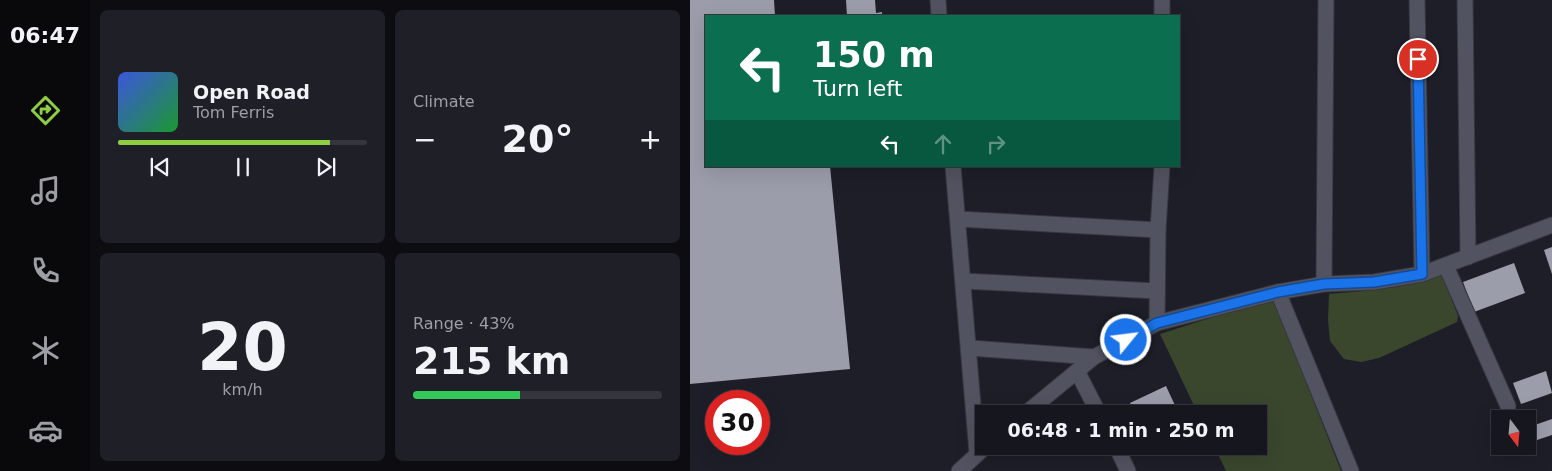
<!DOCTYPE html>
<html lang="en">
<head>
<meta charset="utf-8">
<style>
	body { margin:0; font-family:"DejaVu Sans",sans-serif; background:#1f1f28; color:#f1f3f6; height:100vh; display:flex; flex-direction:column; font-size:19px; white-space:nowrap }
	* { box-sizing:border-box; margin:0 }
	p { font-size:16px; color:#9e9fa4 }
	.icon { flex:none; width:28px; height:28px; fill:none; stroke:currentColor; stroke-width:2; stroke-linecap:round; stroke-linejoin:round }
	.map { position:relative; flex:1; overflow:hidden }
	.sheet { display:flex; flex-direction:column; gap:10px; padding:10px; background:#0c0c11; width:600px }
	.sheet>* { flex:none }
	.top-card { position:absolute; left:15px; top:15px; width:475px; height:152px; border-radius:0px; box-shadow:0 5px 20px #0002,0 0 0 1px #35353d; background:#0b6e4f; color:#fff; overflow:hidden }
	.needle { width:32px; rotate:164deg }
	.tools { position:absolute; left:801px; top:410px; display:grid; gap:10px }
	.tools a { display:grid; place-items:center; width:45px; height:45px; border-radius:0px; background:#16161f; box-shadow:0 5px 20px #0002,0 0 0 1px #35353d; font-size:25px }
	.speed { position:absolute; left:15px; top:390px; display:flex; gap:10px; font-size:25px; font-weight:700; text-align:center }
	.speed>* { display:grid; place-content:center; width:65px; height:65px; border-radius:50%; background:#16161f; box-shadow:0 5px 20px #0002,0 0 0 1px #35353d; line-height:1 }
	.speed .limit { border:8px solid #d22; background:#fff; color:#111 }
	.pin { position:absolute; display:grid; place-items:center; width:42px; height:42px; color:#fff; margin:-21px; border:2px solid #fff; border-radius:50%; box-shadow:0 1px 5px #0007 }
	.me { position:absolute; width:55px; margin:-28px; rotate:61deg; stroke-linejoin:round; filter:drop-shadow(0 0 4px #0008) }
	.turn { display:flex; align-items:center; gap:18px; height:105px; padding:0 25px; font-size:22px }
	.turn .icon { width:65px; height:65px; stroke-width:2.5 }
	.turn b { display:block; font-size:35px; line-height:42px }
	.lanes { display:flex; align-items:center; height:48px; padding:0 25px; background:#0003; justify-content:center; gap:25px; direction:ltr }
	.lanes .off { opacity:.35 }
	.big { font-size:38px; font-weight:700; line-height:1.1 }
	.sheet .card { flex:1; display:flex; flex-direction:column; justify-content:center; gap:8px; min-width:0; padding:0 18px; border-radius:8px; background:#1f1f28 }
	.sheet .dial { align-items:center; gap:0 }
	.dial b { font-size:65px; line-height:1 }
	.song { display:flex; align-items:center; gap:15px }
	.cover { width:60px; height:60px; border-radius:8px; background:linear-gradient(135deg,hsl(230 70% 55%),hsl(130 70% 35%)) }
	.played { height:5px; border-radius:2px; background:linear-gradient(90deg,#8ece43 85%,#35353d 85%) }
	.keys { display:flex; justify-content:space-around; direction:ltr }
	.heat { display:flex; justify-content:space-between; align-items:center; font-size:28px; direction:ltr }
	.charge { height:8px; border-radius:4px; background:linear-gradient(90deg,#34c759 43%,#35353d 0) }
	.sheet .tiles { flex:1; display:grid; gap:10px; grid-template-columns:repeat(2,1fr) }
	.trip { position:absolute; left:285px; top:405px; width:292px; height:50px; border-radius:0px; background:#16161f; box-shadow:0 5px 20px #0002,0 0 0 1px #35353d; font-weight:700; line-height:50px; text-align:center }
	main { display:flex; flex:1; min-height:0 }
	.dock { display:flex; flex-direction:column; width:90px; justify-content:space-around; align-items:center; background:#09090c; color:#9e9fa4 }
	.dock .icon { width:35px; height:35px }
	.dock .current { color:#8ece43 }
	.dock b { font-size:22px; color:#f1f3f6 }
	.map>svg:first-child { display:block }
</style>
</head>
<body>
<main>
<nav class="dock">
<b>06:47</b>
<svg class="icon current" aria-label="directions" viewBox="0 0 24 24"><path d="M12 3l9 9-9 9-9-9zM9 14v-3h6M13 9l2 2-2 2"/></svg>
<svg class="icon" aria-label="music" viewBox="0 0 24 24"><path d="M9 18V5l10-2v13"/><circle cx="6" cy="18" r="3"/><circle cx="16" cy="16" r="3"/></svg>
<svg class="icon" aria-label="phone" viewBox="0 0 24 24"><path d="M5 4h4l2 5-3 2q2 4 5 5l2-3 5 2v4C11 20 4 13 5 4z"/></svg>
<svg class="icon" aria-label="climate" viewBox="0 0 24 24"><path d="M12 3v18M4 7l16 10M4 17L20 7"/></svg>
<svg class="icon" aria-label="car" viewBox="0 0 24 24"><path d="M5 17H2v-5l4-1 3-4h7l3 4 3 1v5h-3M9 17h6M6 11h13"/><circle cx="7" cy="17" r="2"/><circle cx="17" cy="17" r="2"/></svg>
</nav>
<section class="sheet">
<div class="tiles">
<div class="card">
<div class="song"><i class="cover"></i><div><b>Open Road</b><p>Tom Ferris</p></div></div>
<div class="played"></div>
<div class="keys"><svg class="icon" aria-label="previous" viewBox="0 0 24 24"><path d="M18 5L8 12l10 7zM5 5v14"/></svg><svg class="icon" aria-label="pause" viewBox="0 0 24 24"><path d="M8 5v14M16 5v14"/></svg><svg class="icon" aria-label="next" viewBox="0 0 24 24"><path d="M6 5l10 7-10 7zM19 5v14"/></svg></div>
</div>
<div class="card"><p>Climate</p>
<div class="heat"><a>−</a><b class="big">20°</b><a>+</a></div>
</div>
<div class="card dial"><b>20</b><p>km/h</p></div>
<div class="card"><p>Range · 43%</p><b class="big">215 km</b><div class="charge"></div></div>
</div>
</section>
<div class="map">
<svg width="862" height="471" viewBox="0 0 862 471">
	<rect width="100%" height="100%" fill="#1e1e29"/>
	<!-- green -->
	<g fill="#3a472d">
		<path d="M752 275 768 316 767 322 689 358 671 362 654 359 640 341 638 320 639 294C678 291 716 288 752 275Z"/>
		<path d="M583 298 651 471H536L524 446H569V414H508L470 334Z"/>
	</g>
	<!-- building -->
	<g fill="#9c9dab">
		<path d="M0 0H84L85 16H16V166H140L160 369 0 384Z"/>
		<path d="M156 0H185L186 13 192 12V16H157Z"/>
		<path d="M862 247V274L854 250Z"/>
		<path d="M824 263 835 293 784 312 773 282Z"/>
		<path d="M856 371 862 393 831 404 823 383Z"/>
		<path d="M476 386 489 414H445L440 403Z"/>
		<path d="M862 419V435L847 440 842 426Z"/>
		<path d="M460 446H484L464 455Z"/>
	</g>
	<g fill="none" stroke-linecap="round" stroke-linejoin="round">
		<!-- minor casing -->
		<g stroke="#373840" stroke-width="17">
			<g id="minor">
				<path d="M248 0 249 16"/>
				<path d="M727 0 732 274"/>
				<path d="M775 0 778 257"/>
				<path d="M472 16V0"/>
				<path d="M263 166 287 453"/>
				<path d="M268 219 468 230"/>
				<path d="M756 266 818 406"/>
				<path d="M273 281 467 291"/>
				<path d="M634 284 636 0"/>
				<path d="M588 292 661 471"/>
				<path d="M467 323 468 230 472 166"/>
				<path d="M280 348 404 357"/>
				<path d="M387 371 409 414"/>
				<path d="M335 414 404 357 467 323 588 292 634 284 684 282 732 274 862 225"/>
				<path d="M426 446 438 471"/>
				<path d="M269 471 294 448"/>
			</g>
		</g>
		<!-- minor -->
		<use href="#minor" stroke="#525360" stroke-width="15"/>
	</g>
	<g fill="none" stroke-linecap="round" stroke-linejoin="round">
		<!-- route casing -->
		<g stroke="#114b97" stroke-width="12">
			<path id="route" d="M436 340 467 323 588 292 634 284 684 282 732 274 728 59"/>
		</g>
		<!-- route -->
		<use href="#route" stroke="#1a73e8" stroke-width="9"/>
	</g>
</svg>
<div class="tools">
<a><svg class="needle" viewBox="-14 -14 28 28"><path d="M0-13l5 13h-10z" fill="#e53935"/><path d="M0 13l5-13h-10z" fill="#9e9fa4"/></svg></a>
</div>
<div class="speed"><div class="limit">30</div></div>
<div class="pin" style="left:728px;top:59px;background:#d93025"><svg class="icon" aria-label="arrive" viewBox="0 0 24 24"><path d="M6 21V4h12l-3 4 3 4H6"/></svg></div>
<svg class="me" style="left:436px;top:340px" viewBox="-20 -20 40 40"><circle r="17" fill="#1a73e8" stroke="#fff" stroke-width="3"/><path d="M0-11L8 9 0 5-8 9z" fill="#fff"/></svg>
<div class="trip">06:48 · 1 min · 250 m</div>
<div class="top-card">
<div class="turn"><svg class="icon" aria-label="left" viewBox="0 0 24 24"><path d="M17 20v-9H6M10 6l-5 5 5 5"/></svg><div><b>150 m</b>Turn left</div></div>
<div class="lanes"><svg class="icon" aria-label="left" viewBox="0 0 24 24"><path d="M17 20v-9H6M10 6l-5 5 5 5"/></svg><svg class="icon off" aria-label="ahead" viewBox="0 0 24 24"><path d="M12 20V5M6 11l6-6 6 6"/></svg><svg class="icon off" aria-label="right" viewBox="0 0 24 24"><path d="M7 20v-9h11M14 6l5 5-5 5"/></svg></div>
</div>
</div>
</main>
</body>
</html>
